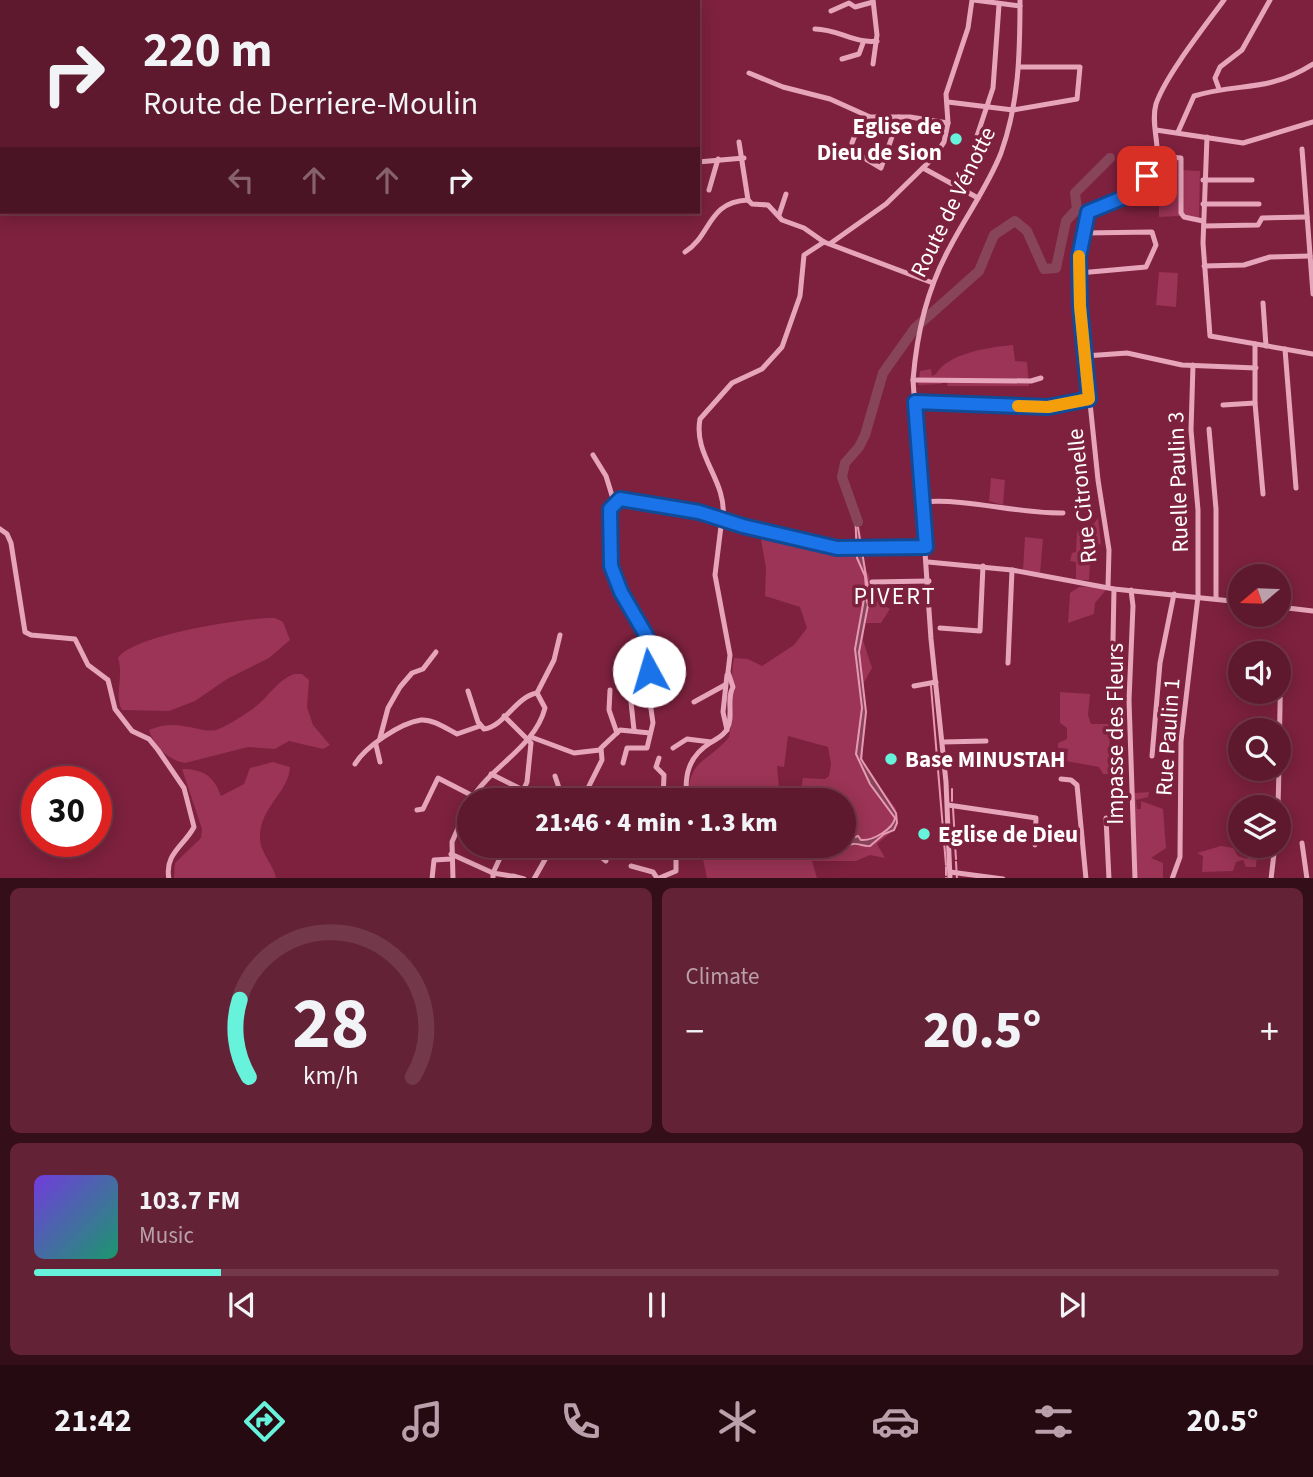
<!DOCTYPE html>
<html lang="en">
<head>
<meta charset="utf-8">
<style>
	body { margin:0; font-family:"Source Sans 3",sans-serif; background:#642236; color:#f1f3f6; height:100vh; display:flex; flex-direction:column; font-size:26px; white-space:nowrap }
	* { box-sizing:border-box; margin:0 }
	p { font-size:23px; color:#b9a0aa }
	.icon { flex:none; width:38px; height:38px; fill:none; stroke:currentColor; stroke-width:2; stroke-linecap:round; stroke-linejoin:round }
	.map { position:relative; height:878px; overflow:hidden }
	.details { display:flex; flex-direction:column; gap:10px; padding:10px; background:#340e19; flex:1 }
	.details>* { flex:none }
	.top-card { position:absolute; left:0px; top:0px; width:700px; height:214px; box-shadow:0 4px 18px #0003,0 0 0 2px #73384a; background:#5e192e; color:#f1f3f6; overflow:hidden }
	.needle { width:46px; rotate:251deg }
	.controls { position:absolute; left:1228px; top:564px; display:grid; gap:14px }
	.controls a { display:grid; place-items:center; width:63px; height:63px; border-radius:50%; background:#5e192e; box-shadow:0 4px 18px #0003,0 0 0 2px #73384a; font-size:35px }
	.speed { position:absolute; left:21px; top:766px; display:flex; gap:14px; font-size:35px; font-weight:700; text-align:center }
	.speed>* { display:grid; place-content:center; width:91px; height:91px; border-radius:50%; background:#5e192e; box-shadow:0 4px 18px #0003,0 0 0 2px #73384a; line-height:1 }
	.speed .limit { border:10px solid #d22; background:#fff; color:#111 }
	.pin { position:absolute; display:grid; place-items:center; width:60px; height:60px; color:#fff; margin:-30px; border-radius:14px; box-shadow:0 4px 10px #0006 }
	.me { position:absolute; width:77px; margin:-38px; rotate:354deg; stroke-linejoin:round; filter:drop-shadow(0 0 5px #0008) }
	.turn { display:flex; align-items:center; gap:24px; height:147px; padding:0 28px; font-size:32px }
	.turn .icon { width:91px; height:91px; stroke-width:2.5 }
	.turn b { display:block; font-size:49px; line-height:60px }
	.lanes { display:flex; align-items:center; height:66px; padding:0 28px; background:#0003; justify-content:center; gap:35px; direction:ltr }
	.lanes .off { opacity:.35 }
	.big { font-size:52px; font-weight:800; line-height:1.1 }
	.details .card { flex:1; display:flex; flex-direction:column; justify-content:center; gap:10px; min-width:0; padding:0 24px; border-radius:10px; background:#642236 }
	.details .dial { align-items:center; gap:0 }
	.dial svg { height:182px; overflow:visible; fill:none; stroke:#73384a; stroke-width:7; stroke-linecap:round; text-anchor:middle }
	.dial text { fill:#f1f3f6; stroke:none }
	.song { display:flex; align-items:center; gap:21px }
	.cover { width:84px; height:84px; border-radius:10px; background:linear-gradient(135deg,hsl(260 70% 55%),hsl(160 70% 35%)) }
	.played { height:7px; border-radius:4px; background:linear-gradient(90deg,#67f2db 15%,#73384a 15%) }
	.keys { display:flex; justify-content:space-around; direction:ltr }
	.heat { display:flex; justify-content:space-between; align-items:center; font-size:38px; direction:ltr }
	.details .tiles { flex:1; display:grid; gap:10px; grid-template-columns:1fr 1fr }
	.card:last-child { grid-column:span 2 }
	.trip { position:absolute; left:457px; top:788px; width:399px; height:70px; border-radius:35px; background:#5e192e; box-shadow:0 4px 18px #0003,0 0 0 2px #73384a; font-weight:800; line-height:70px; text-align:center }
	.tab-bar { display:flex; height:112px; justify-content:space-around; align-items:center; background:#260a12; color:#b9a0aa }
	.tab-bar .icon { width:49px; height:49px }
	.tab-bar .current { color:#67f2db }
	.tab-bar b { font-size:32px; color:#f1f3f6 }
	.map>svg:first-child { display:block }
</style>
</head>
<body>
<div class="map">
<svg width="1313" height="879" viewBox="0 0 1313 879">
	<rect width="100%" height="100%" fill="#7d213e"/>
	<!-- green -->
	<g fill="#9b3456" fill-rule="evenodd">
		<path d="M1180 159V170L1200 171 1199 222 1180 216 1159 217V196L1139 193 1155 167Z"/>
		<path d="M1159 272 1178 273 1176 307 1156 305Z"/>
		<path d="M1013 345 1015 361 1027 362 1029 386H947L948 380H946L941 384 918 385 920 371 931 369 932 376 936 374C948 353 990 347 1013 345Z"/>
		<path d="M991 478 1005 480 1003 505 989 501Z"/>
		<path d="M1098 518 1101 544 1093 546 1092 553 1096 555 1097 564 1090 561 1089 580H1076V562L1070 561 1072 553 1076 552 1077 532 1082 526H1092Z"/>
		<path d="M760 534 855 556 869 575 871 598 890 609 881 623H865L863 640 872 668 863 684V759L865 766 896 809 890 833 877 844 885 858 870 855 856 861H812L817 878H707L700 845H844V800H688C688 758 707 764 729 737 735 710 729 684 734 658L748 659 762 666 794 645 807 628 800 607 765 596 766 568ZM788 736 828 747 831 764 829 776 825 779 803 778 801 789 779 788 777 766 784 767Z"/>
		<path d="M1025 537 1043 539 1040 574 1023 570Z"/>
		<path d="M1099 586 1106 590 1095 603 1094 614 1068 623 1070 593 1079 587Z"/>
		<path d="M275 618 283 622 290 640 269 658 227 679 195 701 169 711 122 710C114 695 124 676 118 658 132 635 247 617 275 618Z"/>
		<path d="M294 674H302L309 680 307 707 313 725 330 745 323 749 289 741 275 749 248 747 185 763C168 760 154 746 149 730 180 716 202 736 219 729 232 723 251 711 261 702 272 691 279 680 294 674Z"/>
		<path d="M1060 692 1090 694 1088 715 1091 724H1110L1109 774H1103L1099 767 1066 761 1068 749 1058 748V743L1067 739V728L1060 723Z"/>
		<path d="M273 762 290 767C289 792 259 808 260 838 260 853 274 865 276 878H174L175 863 201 838 202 829 182 769C203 769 214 776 221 796L244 784 250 768Z"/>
		<path d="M1149 792 1148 797 1136 800 1137 809H1141V801L1163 809 1166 848 1151 858 1163 863V878H1137L1134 793Z"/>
		<path d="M1221 846 1233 848 1238 856 1247 859 1250 852 1257 854 1256 867H1246L1243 860 1236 862 1233 871 1202 872 1203 856 1197 853Z"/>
	</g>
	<!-- water -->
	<path fill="#88455a" stroke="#e799b4" stroke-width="2" d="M855 509 868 588 865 594 868 605 859 652 866 712 861 759 896 813 897 823 894 830 884 834 870 846C864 847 859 843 853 844 841 846 833 848 822 845H844V841L858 836 861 840C873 841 893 829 895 818L870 784 856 754 862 708 855 649 866 588 865 576 857 558Z"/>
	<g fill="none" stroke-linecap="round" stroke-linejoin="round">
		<!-- stream -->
		<g stroke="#e799b4" stroke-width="2">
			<path d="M931 686 946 865"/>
			<path d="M952 789V801"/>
			<path d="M953 808 955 841"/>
			<path d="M955 844 956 859"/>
			<path d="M956 862 957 879"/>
			<path d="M946 867V875"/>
			<path d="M946 879V878"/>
		</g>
		<!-- river -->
		<path stroke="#88455a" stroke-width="10" d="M858 522 842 477 845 463 859 447 865 435 883 373 915 328 979 271 994 235 1015 221 1027 231 1044 269 1056 268 1066 221 1077 209 1075 193 1110 158"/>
		<!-- minor -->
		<g stroke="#e6a5ba" stroke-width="5">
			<path d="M974 0 1020 6"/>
			<path d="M0 3H2"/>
			<path d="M831 11 849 3 855 7 873 2"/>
			<path d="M815 29C838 29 855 44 877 41"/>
			<path d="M842 59 859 54 863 43"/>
			<path d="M873 64 877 35 873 0"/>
			<path d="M749 73 783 87 830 99 870 117H910L948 123"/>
			<path d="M1219 89 1215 78 1220 67 1242 50 1270 0"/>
			<path d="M948 102 1013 110 1077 99 1080 67H1020"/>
			<path d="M1156 130 1243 143 1313 122"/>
			<path d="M1178 132 1194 96C1241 82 1267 93 1313 64"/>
			<path d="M1207 137 1203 243 1210 336 1313 354"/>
			<path d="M739 142 748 200"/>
			<path d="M852 143 858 127 866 128 870 117"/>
			<path d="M974 145 993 88 999 5"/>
			<path d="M849 149 881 168 899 117"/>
			<path d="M1302 149 1313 294"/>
			<path d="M1157 156 1181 158V213L1184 217 1203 221"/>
			<path d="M698 162 744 158"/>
			<path d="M923 168 978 198"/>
			<path d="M1203 180H1252"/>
			<path d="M709 190 718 159"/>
			<path d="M1203 204H1259"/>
			<path d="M779 215 786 194"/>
			<path d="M1204 226 1258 225 1262 218 1307 217"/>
			<path d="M831 243 886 204 934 157 944 142 948 123 946 94 968 28 972 0"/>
			<path d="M685 252C712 235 707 202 748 200L752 204 768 205 782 220 804 228 824 242 933 283"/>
			<path d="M1204 266 1244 265 1270 257 1310 256"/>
			<path d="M1079 273 1146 267 1156 245 1152 232 1084 233"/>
			<path d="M1263 303 1266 346"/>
			<path d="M1255 344V403L1263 494"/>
			<path d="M1285 349 1296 488"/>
			<path d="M1085 356 1127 353 1182 365 1256 368"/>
			<path d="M913 380 1031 381 1041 378"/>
			<path d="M915 403 1048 407 1089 399"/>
			<path d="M1223 405 1255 403"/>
			<path d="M1209 429 1216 509V598"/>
			<path d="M593 455 606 476 614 502"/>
			<path d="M922 502C970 498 1016 514 1063 513"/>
			<path d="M723 518C727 480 693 456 700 419L732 383 762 369 782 347 800 296 804 255 824 242"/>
			<path d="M0 529 7 534 11 543 25 632 31 635 75 639 88 665 108 680 115 709 132 731 149 739 158 750 184 788 194 827C184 846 164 854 169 879"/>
			<path d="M928 562 1012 570 1114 589 1241 602"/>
			<path d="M872 582 929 581"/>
			<path d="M1108 587 1109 550 1098 480 1080 306 1079 257 1088 212C1117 200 1158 186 1157 147 1156 133 1152 118 1156 104 1166 75 1205 26 1224 0"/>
			<path d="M1131 590 1133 606 1129 700 1135 879"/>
			<path d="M1279 607 1313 611"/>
			<path d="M940 628 980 631 983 566"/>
			<path d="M1008 663 1012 570"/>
			<path d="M727 675 723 712 727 730"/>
			<path d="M914 686 936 682"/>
			<path d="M610 690 609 710 617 733"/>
			<path d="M468 691 478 722 484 729C505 726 515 697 537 693"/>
			<path d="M1112 691 1114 589"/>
			<path d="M537 693 554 660 560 635"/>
			<path d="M631 702 634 730"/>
			<path d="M694 702 725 685"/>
			<path d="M504 716 531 743 527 782 519 800"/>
			<path d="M531 737 574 753 600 750"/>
			<path d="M380 738 388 708 400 687 412 673 423 669 436 652"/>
			<path d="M943 742 986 741"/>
			<path d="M376 745 380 762"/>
			<path d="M673 748 687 739 711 742"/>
			<path d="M1152 756 1160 663 1174 594"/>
			<path d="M659 758 656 767 664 775 663 800"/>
			<path d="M1279 762 1281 653"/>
			<path d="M623 763 627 748H647L653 723 648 688V644L611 566 610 509 620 499 699 511 743 526 837 548 926 547"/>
			<path d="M355 764C365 747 400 723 421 720 433 719 447 729 457 734L480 726"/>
			<path d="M491 774 523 790"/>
			<path d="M555 776 559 788 557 798"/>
			<path d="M1061 779 1071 780 1077 785 1086 879"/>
			<path d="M525 788 559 800"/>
			<path d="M625 795 626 800"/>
			<path d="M471 800C491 766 535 747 545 708L537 693"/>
			<path d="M582 800 602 760 601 748 620 730 650 733"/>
			<path d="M687 800C684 776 688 757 710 743 716 739 724 736 727 729 734 717 726 699 733 687L728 672 730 655 715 575 722 518"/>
			<path d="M948 805 1036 818 1035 845"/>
			<path d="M1278 807 1279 768"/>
			<path d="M417 810 423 809 438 778 473 796"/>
			<path d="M1106 818 1109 879"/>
			<path d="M1302 843 1307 879"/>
			<path d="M506 845 493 873 511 876"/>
			<path d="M580 845C594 849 615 856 627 845"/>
			<path d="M697 845 698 849"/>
			<path d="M593 850 606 861"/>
			<path d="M451 854 493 873V879"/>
			<path d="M631 866 653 872 657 878"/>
			<path d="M950 872 1003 879"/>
			<path d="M513 876 524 879"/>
			<path d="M432 879 434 860 451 859"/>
			<path d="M453 879 452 842 469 803"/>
			<path d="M534 879 551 849"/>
			<path d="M657 879 676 871V845"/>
			<path d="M950 879 946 782 931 639 913 380C917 332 927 289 950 247 966 216 988 186 1001 153 1019 103 1020 53 1020 0"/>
			<path d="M1172 879 1180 857 1181 741 1198 596V510L1191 430 1193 365"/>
			<path d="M1271 879 1275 845"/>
		</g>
	</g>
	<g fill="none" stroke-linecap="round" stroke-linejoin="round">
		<!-- route casing -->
		<g stroke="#114b97" stroke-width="18">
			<path id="route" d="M649 671 646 635 621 592 611 566 610 509 620 499 699 512 743 526 837 548 926 547 915 402 1048 407 1089 399 1080 306 1079 257 1088 212 1132 194 1147 176"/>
		</g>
		<!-- route -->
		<use href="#route" stroke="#1a73e8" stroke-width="12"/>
		<!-- slow -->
		<path stroke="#f59e0b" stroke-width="12" d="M1018 406 1048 407 1089 399 1080 306 1079 256"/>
	</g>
	<!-- markers -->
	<g fill="#67f2db" stroke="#7d213e" stroke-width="2.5">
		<circle cx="956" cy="139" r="7"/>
		<circle cx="891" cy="759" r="7"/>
		<circle cx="924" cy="834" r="7"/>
	</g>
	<g text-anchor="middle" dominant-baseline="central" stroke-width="7" stroke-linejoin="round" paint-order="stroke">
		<!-- poi labels -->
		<g font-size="23" font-weight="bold" fill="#fff" stroke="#7d213e" text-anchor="start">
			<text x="942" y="126" text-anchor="end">Eglise de<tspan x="942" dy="26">Dieu de Sion</tspan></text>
			<text x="905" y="759">Base MINUSTAH</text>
			<text x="938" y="834">Eglise de Dieu</text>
		</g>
		<!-- street labels -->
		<g font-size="23" fill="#fff" stroke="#7d213e">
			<text transform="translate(953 202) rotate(-64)">Route de Vénotte</text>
			<text transform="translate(1178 482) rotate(-92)">Ruelle Paulin 3</text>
			<text transform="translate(1082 496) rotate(-96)">Rue Citronelle</text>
			<text transform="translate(1115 734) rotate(-90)">Impasse des Fleurs</text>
			<text transform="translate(1168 737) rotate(-86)">Rue Paulin 1</text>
		</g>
		<!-- neighbourhood labels -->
		<g font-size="24" letter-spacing="2" fill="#fff" stroke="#7d213e">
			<text x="895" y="596">PIVERT</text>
		</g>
	</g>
</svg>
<div class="controls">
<a><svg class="needle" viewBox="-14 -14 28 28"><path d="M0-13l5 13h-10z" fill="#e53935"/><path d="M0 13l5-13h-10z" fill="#b9a0aa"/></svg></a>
<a><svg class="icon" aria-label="sound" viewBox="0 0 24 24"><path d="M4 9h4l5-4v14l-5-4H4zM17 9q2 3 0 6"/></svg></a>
<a><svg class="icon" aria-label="search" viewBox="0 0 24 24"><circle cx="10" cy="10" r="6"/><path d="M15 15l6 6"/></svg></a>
<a><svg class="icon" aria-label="layers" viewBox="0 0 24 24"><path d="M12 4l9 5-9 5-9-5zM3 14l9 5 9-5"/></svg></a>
</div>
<div class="speed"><div class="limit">30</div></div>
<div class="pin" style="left:1147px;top:176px;background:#d93025"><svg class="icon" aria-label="arrive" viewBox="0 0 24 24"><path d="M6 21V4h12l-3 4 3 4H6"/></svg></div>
<svg class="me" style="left:649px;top:671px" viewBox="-20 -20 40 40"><circle r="19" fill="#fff"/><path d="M0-13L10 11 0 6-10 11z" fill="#1a73e8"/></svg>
<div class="trip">21:46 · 4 min · 1.3 km</div>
<div class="top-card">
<div class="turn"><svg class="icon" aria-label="right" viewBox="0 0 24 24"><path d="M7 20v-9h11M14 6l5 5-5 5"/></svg><div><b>220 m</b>Route de Derriere-Moulin</div></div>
<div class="lanes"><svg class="icon off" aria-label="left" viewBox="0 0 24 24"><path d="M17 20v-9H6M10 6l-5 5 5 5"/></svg><svg class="icon off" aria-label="ahead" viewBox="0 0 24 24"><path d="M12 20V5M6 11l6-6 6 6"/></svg><svg class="icon off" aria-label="ahead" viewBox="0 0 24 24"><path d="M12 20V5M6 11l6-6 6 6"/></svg><svg class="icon" aria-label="right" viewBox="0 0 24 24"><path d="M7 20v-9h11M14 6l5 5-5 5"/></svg></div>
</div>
</div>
<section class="details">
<div class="tiles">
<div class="card dial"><svg viewBox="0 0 100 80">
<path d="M14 69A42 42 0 1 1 86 69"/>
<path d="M14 69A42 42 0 0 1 10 35" stroke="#67f2db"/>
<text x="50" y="56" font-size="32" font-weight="700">28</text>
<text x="50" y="72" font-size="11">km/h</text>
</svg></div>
<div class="card"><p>Climate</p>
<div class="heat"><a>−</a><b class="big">20.5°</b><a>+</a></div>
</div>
<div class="card">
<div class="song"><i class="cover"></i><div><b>103.7 FM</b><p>Music</p></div></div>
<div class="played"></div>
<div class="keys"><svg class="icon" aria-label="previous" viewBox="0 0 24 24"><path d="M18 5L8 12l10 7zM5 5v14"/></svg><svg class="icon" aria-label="pause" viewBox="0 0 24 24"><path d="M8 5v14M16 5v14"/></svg><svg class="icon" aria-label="next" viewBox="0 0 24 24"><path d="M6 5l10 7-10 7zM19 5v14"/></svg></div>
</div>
</div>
</section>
<nav class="tab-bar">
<b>21:42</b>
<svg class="icon current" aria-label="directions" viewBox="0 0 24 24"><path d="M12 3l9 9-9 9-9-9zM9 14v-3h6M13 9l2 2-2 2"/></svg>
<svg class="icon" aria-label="music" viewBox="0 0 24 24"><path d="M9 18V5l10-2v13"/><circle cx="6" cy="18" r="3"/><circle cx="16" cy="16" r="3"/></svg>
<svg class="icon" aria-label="phone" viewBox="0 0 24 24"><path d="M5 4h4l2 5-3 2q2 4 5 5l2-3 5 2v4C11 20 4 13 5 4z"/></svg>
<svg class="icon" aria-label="climate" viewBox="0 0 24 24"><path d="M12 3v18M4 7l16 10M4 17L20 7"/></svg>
<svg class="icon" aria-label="car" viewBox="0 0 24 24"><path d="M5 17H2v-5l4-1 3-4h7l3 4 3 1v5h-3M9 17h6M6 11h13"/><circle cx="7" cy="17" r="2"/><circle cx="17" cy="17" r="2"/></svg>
<svg class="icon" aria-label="filters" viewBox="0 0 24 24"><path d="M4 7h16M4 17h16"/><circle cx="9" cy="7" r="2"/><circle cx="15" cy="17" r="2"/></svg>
<b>20.5°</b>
</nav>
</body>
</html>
